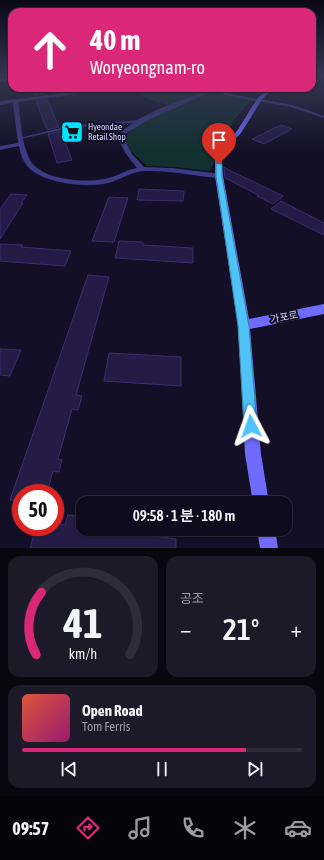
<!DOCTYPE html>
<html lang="ko">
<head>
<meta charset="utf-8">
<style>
	body { margin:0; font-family:"Asap Condensed","Noto Sans KR",sans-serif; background:#1c1929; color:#f1f3f6; height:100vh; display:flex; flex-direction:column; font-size:15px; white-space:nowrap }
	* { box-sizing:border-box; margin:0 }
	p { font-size:13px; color:#9b9ba3 }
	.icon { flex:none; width:22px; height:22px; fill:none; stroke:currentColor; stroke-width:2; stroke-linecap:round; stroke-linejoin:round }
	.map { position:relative; height:548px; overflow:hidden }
	.side { display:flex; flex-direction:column; gap:8px; padding:8px; background:#08060f; flex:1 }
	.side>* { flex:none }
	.top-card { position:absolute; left:8px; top:8px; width:308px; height:84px; border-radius:12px; box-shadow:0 1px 3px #0004,0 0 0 1px #2e2b3b; background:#db2777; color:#fff; overflow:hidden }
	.speed { position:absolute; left:12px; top:484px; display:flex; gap:8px; font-size:20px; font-weight:700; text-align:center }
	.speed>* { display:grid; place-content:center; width:52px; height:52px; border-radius:50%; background:#0e0b1c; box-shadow:0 1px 3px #0004,0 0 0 1px #2e2b3b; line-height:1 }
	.speed .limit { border:6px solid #d22; background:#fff; color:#111 }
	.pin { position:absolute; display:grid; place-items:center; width:34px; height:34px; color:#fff; margin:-41px -17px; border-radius:50% 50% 50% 0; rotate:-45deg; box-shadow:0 0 4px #0007 }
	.pin .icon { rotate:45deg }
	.me { position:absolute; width:44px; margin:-22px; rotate:356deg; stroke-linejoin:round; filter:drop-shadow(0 0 3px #0008) }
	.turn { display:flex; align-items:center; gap:14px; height:84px; padding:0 16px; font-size:18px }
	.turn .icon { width:52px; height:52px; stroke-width:2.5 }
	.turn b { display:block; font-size:28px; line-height:34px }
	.big { font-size:30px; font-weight:600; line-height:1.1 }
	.side .widget { flex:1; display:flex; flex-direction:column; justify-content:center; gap:6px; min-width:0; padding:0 14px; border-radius:12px; background:#1c1929 }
	.side .dial { align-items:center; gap:0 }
	.dial svg { height:104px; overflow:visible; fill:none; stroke:#2e2b3b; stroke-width:7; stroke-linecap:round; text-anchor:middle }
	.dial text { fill:#f1f3f6; stroke:none }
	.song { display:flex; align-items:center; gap:12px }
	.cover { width:48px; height:48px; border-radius:6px; background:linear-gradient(135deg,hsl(10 70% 55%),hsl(320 70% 35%)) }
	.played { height:4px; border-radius:2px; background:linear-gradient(90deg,#db2777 80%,#2e2b3b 80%) }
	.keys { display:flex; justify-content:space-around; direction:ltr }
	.heat { display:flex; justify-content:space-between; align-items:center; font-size:22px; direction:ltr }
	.side .tiles { flex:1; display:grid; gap:8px; grid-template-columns:1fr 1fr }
	.widget:last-child { grid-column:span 2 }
	.trip { position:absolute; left:76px; top:496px; width:216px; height:40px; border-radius:12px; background:#0e0b1c; box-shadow:0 1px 3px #0004,0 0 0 1px #2e2b3b; font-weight:600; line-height:40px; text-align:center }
	.tab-bar { display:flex; height:64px; justify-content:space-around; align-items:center; background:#06040b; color:#9b9ba3 }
	.tab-bar .icon { width:28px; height:28px }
	.tab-bar .current { color:#db2777 }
	.tab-bar b { font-size:18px; color:#f1f3f6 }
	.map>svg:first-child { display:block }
</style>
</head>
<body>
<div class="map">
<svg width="324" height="548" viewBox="0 0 324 548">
	<rect width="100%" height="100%" fill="#130f26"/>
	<!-- green -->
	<g fill="#12302f">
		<path d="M131 88H191L207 91 171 106 147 99Z"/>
		<path d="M210 92 251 100 234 120 210 171 174 167 147 166 128 149 123 138C142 117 184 103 210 92Z"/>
	</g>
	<!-- building -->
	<g fill="#241b47" stroke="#3b2d73">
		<path d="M32 88H43L45 94 34 95Z"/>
		<path d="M47 99 59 127 47 130 36 101Z"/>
		<path d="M281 125 292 129 264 144 252 139Z"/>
		<path d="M61 131 72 160 57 163 48 134Z"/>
		<path d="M224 167 229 170 283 196 273 204 257 196 258 195 225 178Z"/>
		<path d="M139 189 184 191 183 201 137 200Z"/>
		<path d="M11 194 27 195 21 203H23L0 239V209Z"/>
		<path d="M109 197 128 198 114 242 92 241Z"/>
		<path d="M281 201 324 223V235L271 209Z"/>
		<path d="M119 241 143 242V245L193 248V263L115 258Z"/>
		<path d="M0 244 23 245 21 247 71 251 65 266 0 261Z"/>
		<path d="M88 275 109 277 76 395 82 396 78 410 72 409 58 459 62 460 59 472 53 471 47 493H21V502L10 500Z"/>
		<path d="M0 349 21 350 10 376 0 375Z"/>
		<path d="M109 353 181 357V386L104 381Z"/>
		<path d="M68 515 83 517V529H109L136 532V529H147V535L176 539V548H30L36 527H55V524L65 525Z"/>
	</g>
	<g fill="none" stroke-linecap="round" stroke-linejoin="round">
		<!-- lane -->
		<g fill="#3d3a85" fill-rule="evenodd">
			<path d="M259 99 293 105 324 116V118L291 107 258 101Z"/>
			<path d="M141 120 143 121 142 122 69 128 21 139 19 138 69 126Z"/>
		</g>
		<!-- street -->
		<path fill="#3d3a85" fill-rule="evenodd" d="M107 88H120L18 102C21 120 21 143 30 160 41 180 84 183 104 179 116 177 126 170 137 168L126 154 117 137C136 114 178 102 205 91L193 88H203L262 100 259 102 211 92 150 119 128 132 123 137 132 154 144 167 171 168 222 174V178H219C194 176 168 170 143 171 131 172 120 180 108 183 88 188 45 184 29 168 23 162 21 155 19 146L0 150V146L18 143 13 103 0 105V101Z"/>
		<!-- secondary -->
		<g fill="#6f6bff" fill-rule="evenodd">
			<path d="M268 88H273L261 101 241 133 221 153 223 176 249 319 324 304V314L250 329 261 454 269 503H253L245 454 238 325 215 176V153L237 131 257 99Z"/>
			<path d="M257 529H275L278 548H260Z"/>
		</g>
		<!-- primary -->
		<path fill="#c25bff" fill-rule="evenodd" d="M12 77V79L0 81V79Z"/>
	</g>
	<!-- sky -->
	<linearGradient id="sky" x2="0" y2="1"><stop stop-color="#0a0815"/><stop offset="0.5" stop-color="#333752"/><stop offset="1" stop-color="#333752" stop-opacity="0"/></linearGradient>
	<rect width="324" height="152" fill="url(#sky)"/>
	<!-- route -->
	<path fill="#4fc3f7" stroke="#337fa1" d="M216 163 222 164V176L249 326 257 426 255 430 251 432 246 430 244 426 238 326 216 176Z"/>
	<!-- icons -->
	<defs>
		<g id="supermarket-square" transform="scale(1.15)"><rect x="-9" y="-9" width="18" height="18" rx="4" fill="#00e5ff" stroke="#130f26"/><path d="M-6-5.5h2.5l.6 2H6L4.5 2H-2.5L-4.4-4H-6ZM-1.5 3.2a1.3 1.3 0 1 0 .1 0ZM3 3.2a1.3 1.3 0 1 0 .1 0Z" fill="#111"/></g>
	</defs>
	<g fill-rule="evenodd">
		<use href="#supermarket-square" x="72" y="132"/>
	</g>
	<g text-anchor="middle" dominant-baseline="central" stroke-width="4" stroke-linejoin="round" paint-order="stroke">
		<!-- far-poi labels -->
		<g font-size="9" fill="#d9d4ff" stroke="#130f26" text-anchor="start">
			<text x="88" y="127">Hyeondae<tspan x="88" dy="10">Retail Shop</tspan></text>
		</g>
		<!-- street labels -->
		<g font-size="10" fill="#d9d4ff" stroke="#130f26">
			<text transform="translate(284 317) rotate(-11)">가포로</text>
		</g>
	</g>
</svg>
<div class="speed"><div class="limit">50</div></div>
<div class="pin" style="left:219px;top:164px;background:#d93025"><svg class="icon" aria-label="arrive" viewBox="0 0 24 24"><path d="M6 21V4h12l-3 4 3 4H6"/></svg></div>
<svg class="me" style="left:251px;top:426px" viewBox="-20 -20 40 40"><path d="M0-17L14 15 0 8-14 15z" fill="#4fc3f7" stroke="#fff" stroke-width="4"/></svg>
<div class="trip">09:58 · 1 분 · 180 m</div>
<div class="top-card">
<div class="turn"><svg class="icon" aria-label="ahead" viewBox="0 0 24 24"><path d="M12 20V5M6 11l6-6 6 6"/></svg><div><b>40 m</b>Woryeongnam-ro</div></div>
</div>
</div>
<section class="side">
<div class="tiles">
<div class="widget dial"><svg viewBox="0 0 100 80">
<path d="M14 69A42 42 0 1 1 86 69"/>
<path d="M14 69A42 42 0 0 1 18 21" stroke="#db2777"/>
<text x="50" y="56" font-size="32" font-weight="700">41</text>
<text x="50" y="72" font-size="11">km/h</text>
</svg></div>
<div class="widget"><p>공조</p>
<div class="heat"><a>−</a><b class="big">21°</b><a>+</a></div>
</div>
<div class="widget">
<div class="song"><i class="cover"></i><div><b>Open Road</b><p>Tom Ferris</p></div></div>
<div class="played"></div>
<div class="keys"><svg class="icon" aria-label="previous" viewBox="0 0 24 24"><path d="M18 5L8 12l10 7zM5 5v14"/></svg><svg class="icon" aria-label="pause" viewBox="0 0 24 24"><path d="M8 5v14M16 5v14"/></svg><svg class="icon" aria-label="next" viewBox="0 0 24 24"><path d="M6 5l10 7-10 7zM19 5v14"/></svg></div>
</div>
</div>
</section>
<nav class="tab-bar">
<b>09:57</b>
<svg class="icon current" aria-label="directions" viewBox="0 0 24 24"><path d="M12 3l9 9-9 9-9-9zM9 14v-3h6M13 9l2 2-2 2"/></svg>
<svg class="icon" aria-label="music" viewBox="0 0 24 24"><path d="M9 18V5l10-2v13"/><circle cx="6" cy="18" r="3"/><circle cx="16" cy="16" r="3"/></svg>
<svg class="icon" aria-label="phone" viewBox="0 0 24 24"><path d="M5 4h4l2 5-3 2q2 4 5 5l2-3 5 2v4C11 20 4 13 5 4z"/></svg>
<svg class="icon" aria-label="climate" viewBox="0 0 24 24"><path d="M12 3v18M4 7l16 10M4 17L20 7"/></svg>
<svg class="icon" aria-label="car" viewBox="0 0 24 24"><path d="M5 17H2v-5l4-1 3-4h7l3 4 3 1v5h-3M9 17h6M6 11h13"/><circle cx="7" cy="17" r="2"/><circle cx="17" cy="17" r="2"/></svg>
</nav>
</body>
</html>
